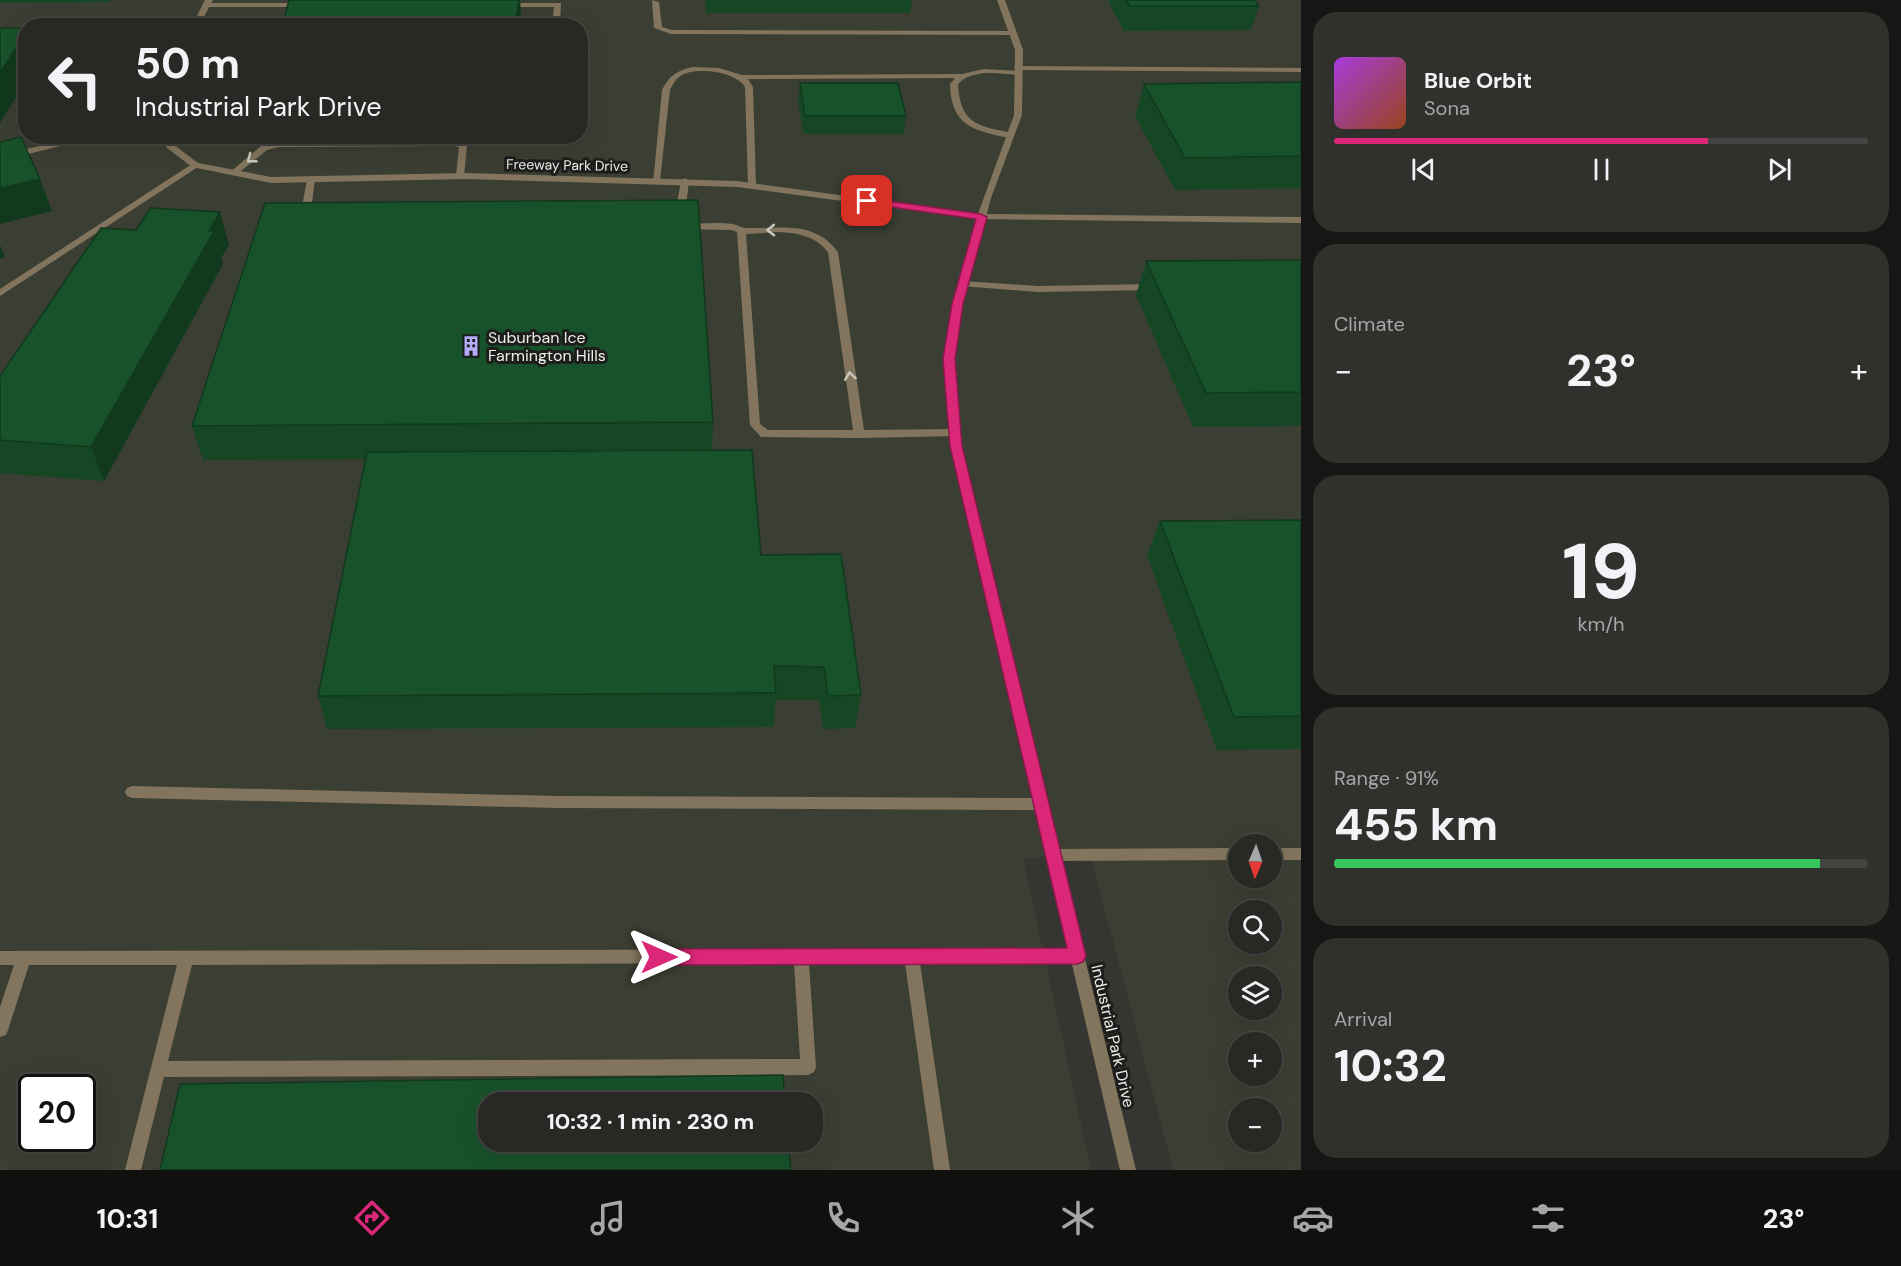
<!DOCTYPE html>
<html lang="en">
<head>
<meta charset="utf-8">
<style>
	body { margin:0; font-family:"DM Sans",sans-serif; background:#30302d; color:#f1f3f6; height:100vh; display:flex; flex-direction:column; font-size:22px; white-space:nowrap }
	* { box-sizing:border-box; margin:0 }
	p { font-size:20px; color:#a5a6a7 }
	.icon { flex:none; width:33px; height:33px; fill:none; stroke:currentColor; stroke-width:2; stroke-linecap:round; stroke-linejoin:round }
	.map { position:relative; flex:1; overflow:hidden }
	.panel { display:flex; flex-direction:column; gap:12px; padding:12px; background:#161614; width:600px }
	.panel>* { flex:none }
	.guide { position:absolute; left:18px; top:18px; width:570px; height:126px; border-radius:24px; box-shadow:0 6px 24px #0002,0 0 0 2px #444442; background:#282825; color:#f1f3f6; overflow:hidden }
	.needle { width:39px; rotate:182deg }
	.fabs { position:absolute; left:1228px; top:834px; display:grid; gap:12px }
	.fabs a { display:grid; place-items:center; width:54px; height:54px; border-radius:50%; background:#282825; box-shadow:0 6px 24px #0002,0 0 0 2px #444442; font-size:30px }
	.speed { position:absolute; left:18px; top:1074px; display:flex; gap:12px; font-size:30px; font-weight:700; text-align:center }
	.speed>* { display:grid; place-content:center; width:78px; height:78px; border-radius:50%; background:#282825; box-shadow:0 6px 24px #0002,0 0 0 2px #444442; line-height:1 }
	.speed .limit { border:3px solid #111; border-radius:9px; background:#fff; color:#111 }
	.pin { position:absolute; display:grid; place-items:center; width:51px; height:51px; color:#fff; margin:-26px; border-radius:12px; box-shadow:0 3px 9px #0006 }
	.me { position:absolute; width:66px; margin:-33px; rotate:90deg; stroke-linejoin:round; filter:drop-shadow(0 0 4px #0008) }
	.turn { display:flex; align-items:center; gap:21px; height:126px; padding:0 18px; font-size:27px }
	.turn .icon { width:78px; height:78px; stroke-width:2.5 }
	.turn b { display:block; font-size:42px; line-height:51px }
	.big { font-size:45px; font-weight:700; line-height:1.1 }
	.panel .card { flex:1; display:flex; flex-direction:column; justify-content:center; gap:9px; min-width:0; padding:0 21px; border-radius:24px; background:#30302d }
	.panel .dial { align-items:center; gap:0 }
	.dial b { font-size:78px; line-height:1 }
	.song { display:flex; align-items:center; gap:18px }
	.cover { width:72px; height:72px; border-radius:9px; background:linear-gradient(135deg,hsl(280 70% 55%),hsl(20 70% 35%)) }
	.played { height:6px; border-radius:3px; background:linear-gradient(90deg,#db2777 70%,#444442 70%) }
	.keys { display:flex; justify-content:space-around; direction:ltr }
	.heat { display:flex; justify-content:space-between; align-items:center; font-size:33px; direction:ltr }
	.charge { height:9px; border-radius:4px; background:linear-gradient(90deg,#34c759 91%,#444442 0) }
	.trip { position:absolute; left:478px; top:1092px; width:345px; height:60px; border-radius:24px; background:#282825; box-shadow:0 6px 24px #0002,0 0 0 2px #444442; font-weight:700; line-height:60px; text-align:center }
	.dock { display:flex; height:96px; justify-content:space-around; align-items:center; background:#10100f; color:#a5a6a7 }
	.dock .icon { width:42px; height:42px }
	.dock .on { color:#db2777 }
	.dock b { font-size:27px; color:#f1f3f6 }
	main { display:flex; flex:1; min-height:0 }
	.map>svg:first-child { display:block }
</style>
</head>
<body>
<main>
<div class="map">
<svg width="1301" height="1170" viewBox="0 0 1301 1170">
	<rect width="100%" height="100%" fill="#353631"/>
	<!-- built -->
	<path fill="#3b3e32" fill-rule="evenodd" d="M0 0H1301V1170H1173L1091 857 1023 858 1091 1170H0ZM26 26H580V136H26ZM1239 844H1272V878H1239ZM1239 910H1272V944H1239ZM1239 976H1272V1010H1239ZM1239 1042H1272V1076H1239ZM32 1088H82V1138H32ZM489 1102H813V1142H489ZM1239 1108H1272V1142H1239Z"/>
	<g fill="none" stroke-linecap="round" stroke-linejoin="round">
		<!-- lane -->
		<g fill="#83755d" fill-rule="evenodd">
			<path d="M652 0 659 2 662 27 672 30 1013 31 1017 33 1013 35 671 34 654 28Z"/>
			<path d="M203 3H304L308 5 304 7H203Z"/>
			<path d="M502 3H561L560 26H552L554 7H505L501 5Z"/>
			<path d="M1015 66 1301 68V72L1018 70 1014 68Z"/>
			<path d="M693 67 719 68 742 75 962 74 984 69 1019 71 1023 73 1019 75C998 74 974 68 958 84 960 125 979 126 1013 133L1014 135 1010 138C974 131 951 126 950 84L955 78 748 79 753 87 756 186 752 189 748 186 745 87C735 71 697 67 682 75 676 78 673 84 670 90L660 181 653 183 662 90C669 76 677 70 693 67Z"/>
			<path d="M84 136H101L0 161V155Z"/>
			<path d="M455 140 467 146 464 176 460 179 456 176 459 147 454 146 279 147 267 150 236 175 229 173 261 146 279 141Z"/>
			<path d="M195 162 198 163V167L0 296V289Z"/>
			<path d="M311 176 315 179 310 218 305 221 300 218 307 179Z"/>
			<path d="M685 178 689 181 685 214 680 217 675 214 681 181Z"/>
			<path d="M981 214 1301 217V223L978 219V215Z"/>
			<path d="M685 224C700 224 717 222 733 224 738 225 741 228 746 228 781 229 814 220 838 252L864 430 955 429 959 430 960 433 959 436 859 438 761 437 750 425 737 232 731 230 682 229 680 227ZM778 232C799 233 815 236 828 252L853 430H768L760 424 746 234Z"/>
			<path d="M963 281 1038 286 1154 284 1159 287 1154 290 1038 292 960 286 958 284Z"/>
			<path d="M132 786 557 796 1041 798 1046 800 1048 804 1046 808 1041 810 557 808 132 798 127 796 125 792 127 788Z"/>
			<path d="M1239 848V860L1054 861 1049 859 1047 855 1049 851 1054 849Z"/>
			<rect x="1272" y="848" width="29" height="12"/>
			<path d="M1078 949 1083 951 1085 956 1083 961 1078 963H920L950 1170H934L905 963H809L816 1067 814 1072 808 1075 164 1077 141 1170H125L177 965H29L8 1030 6 1035 0 1037V1007L14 965H0V951ZM794 963 800 1059 168 1061 192 965Z"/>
		</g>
		<!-- street -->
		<g fill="#83755d" fill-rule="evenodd">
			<path d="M205 0H213L199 26H192Z"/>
			<path d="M997 0H1005L1023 50 1022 115 991 198 963 304 954 359 961 446 1136 1170H1120L951 446 944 359 953 304 977 219 737 187 466 179 271 183 192 167 167 148 159 136H168L173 144 198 163 271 177 466 173 737 181 978 214 1014 115 1015 50Z"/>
		</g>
	</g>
	<!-- wall -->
	<g fill="#154725">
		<path d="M0 0H111L109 2 0 3Z"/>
		<path d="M289 0H520L521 18 520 26H286L284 19Z"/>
		<path d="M705 0H912L910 13H706Z"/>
		<path d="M1109 0H1255L1259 6 1251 30 1124 31 1109 3Z"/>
		<path d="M1301 82V188L1175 190 1135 116 1144 84Z"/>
		<path d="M800 83 906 116 904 134H804L798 101Z"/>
		<path d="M136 230 229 245 221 258 223 264 104 481 0 473V376Z"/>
		<path d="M1301 260V426L1193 427 1136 295 1146 261Z"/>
		<path d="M713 422 712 450 761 555 861 695 855 728 823 729 819 700H776L773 727 327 729 318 696 365 459 203 460 192 426Z"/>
		<path d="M1301 520V749L1217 750 1147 555 1160 521Z"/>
	</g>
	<!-- shaded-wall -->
	<g fill="#11391e">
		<path d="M519 0H520L521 18 520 26H516V19Z"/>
		<path d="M26 33V81L0 123V73Z"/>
		<path d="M40 179 52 211 0 224V188Z"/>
		<path d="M220 212 229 245 221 258 223 264 104 481 91 447Z"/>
		<path d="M0 245 5 257 0 259Z"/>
	</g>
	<!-- building -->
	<g fill="#18522b" stroke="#11391e" stroke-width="1.5">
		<path d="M289 0H519L516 19H284Z"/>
		<path d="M1126 0H1255L1259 6H1130Z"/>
		<path d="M0 28H26V33L0 73Z"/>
		<path d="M1301 82V156L1185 158 1144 84Z"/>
		<path d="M800 83H898L906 116H805Z"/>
		<path d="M21 137 40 179 0 188V142Z"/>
		<path d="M698 200 713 422 192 426 265 203Z"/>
		<path d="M150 208 220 212 209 231H214L91 447 0 440V376L101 228 136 230Z"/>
		<path d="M1301 260V392L1206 393 1146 261Z"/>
		<path d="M752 450 761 555 841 554 861 695 828 696 824 667 774 666 776 693 318 696 367 452Z"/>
		<path d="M1301 520V716L1234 717 1160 521Z"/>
		<path d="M783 1075 785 1102H489V1142H788L791 1170H160L180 1084Z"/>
	</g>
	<!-- one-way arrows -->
	<defs><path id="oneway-chevron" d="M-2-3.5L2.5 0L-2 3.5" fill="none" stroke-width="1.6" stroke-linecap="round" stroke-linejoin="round" transform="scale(1.5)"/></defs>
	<g stroke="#ccc9bf">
		<use href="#oneway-chevron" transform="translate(251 159) rotate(142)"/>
		<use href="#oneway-chevron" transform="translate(771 230) rotate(179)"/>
		<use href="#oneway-chevron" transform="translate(850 376) rotate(-98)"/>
	</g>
	<!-- route -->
	<path fill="#db2777" stroke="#8e194d" stroke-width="1.5" d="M867 198 981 214 987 217 963 304 955 359 962 446 1086 956 1083 962 1077 964 659 965 653 962 650 957 653 951 659 949 1067 948 950 446 943 359 952 304 976 219 863 203 861 201Z"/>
	<!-- icons -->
	<defs>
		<g id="building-bare" transform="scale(1.62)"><path d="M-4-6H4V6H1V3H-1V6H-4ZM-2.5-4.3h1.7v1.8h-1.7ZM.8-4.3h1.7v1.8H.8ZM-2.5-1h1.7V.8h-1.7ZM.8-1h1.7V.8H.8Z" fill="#b4acf9" stroke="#1d1d1b" stroke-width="2.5" paint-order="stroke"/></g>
	</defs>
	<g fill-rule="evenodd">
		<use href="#building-bare" x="471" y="346"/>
	</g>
	<g text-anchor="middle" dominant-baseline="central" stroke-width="6" stroke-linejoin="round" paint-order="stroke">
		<!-- far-street labels -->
		<g font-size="14" fill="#ecede9" stroke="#1d1d1b">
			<text transform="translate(567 165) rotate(1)">Freeway Park Drive</text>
		</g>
		<!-- poi labels -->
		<g font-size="16" fill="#ecede9" stroke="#1d1d1b" text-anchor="start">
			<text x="488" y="337">Suburban Ice<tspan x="488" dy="18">Farmington Hills</tspan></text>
		</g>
		<!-- street labels -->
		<g font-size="16" fill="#ecede9" stroke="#1d1d1b">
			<text transform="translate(1113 1036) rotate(77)">Industrial Park Drive</text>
		</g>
	</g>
</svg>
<div class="fabs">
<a><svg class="needle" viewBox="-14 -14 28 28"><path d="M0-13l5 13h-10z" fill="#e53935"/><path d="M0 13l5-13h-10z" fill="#a5a6a7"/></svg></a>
<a><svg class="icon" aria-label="search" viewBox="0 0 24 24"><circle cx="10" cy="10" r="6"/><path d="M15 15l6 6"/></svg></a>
<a><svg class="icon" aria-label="layers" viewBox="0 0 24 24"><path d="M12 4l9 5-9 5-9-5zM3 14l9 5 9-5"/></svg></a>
<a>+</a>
<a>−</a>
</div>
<div class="speed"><div class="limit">20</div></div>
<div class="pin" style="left:867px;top:201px;background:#d93025"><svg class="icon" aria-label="arrive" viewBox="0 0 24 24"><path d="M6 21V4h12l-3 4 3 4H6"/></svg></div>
<svg class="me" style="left:659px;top:957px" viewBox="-20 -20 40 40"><path d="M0-17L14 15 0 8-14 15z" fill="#db2777" stroke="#fff" stroke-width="4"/></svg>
<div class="trip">10:32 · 1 min · 230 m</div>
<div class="guide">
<div class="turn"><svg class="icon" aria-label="left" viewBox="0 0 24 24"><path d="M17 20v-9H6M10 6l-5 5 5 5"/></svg><div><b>50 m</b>Industrial Park Drive</div></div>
</div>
</div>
<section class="panel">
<div class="card">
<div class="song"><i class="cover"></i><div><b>Blue Orbit</b><p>Sona</p></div></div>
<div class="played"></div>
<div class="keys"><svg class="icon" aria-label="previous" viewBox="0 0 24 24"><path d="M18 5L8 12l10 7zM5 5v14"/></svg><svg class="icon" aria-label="pause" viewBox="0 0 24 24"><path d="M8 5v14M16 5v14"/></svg><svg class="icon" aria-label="next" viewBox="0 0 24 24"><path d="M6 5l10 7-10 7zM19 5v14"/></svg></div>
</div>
<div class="card"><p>Climate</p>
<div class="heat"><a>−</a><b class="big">23°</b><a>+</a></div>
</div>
<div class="card dial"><b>19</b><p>km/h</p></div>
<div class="card"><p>Range · 91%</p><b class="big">455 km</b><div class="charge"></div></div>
<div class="card"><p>Arrival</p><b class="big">10:32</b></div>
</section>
</main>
<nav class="dock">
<b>10:31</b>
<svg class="icon on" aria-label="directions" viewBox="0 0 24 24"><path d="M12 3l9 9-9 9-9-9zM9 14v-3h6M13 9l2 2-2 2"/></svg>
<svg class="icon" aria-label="music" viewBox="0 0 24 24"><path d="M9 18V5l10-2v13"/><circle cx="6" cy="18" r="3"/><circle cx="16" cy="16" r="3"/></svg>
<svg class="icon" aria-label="phone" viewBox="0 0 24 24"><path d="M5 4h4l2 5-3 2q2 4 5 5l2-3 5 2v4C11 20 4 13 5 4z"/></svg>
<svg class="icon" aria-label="climate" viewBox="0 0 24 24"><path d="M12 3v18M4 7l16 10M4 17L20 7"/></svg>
<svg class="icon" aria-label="car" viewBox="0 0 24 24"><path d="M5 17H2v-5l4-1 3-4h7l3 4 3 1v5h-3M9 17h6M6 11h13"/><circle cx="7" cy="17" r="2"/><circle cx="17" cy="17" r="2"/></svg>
<svg class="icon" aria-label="filters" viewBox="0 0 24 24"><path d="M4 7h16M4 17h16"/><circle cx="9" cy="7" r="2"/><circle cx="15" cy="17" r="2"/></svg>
<b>23°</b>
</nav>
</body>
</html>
